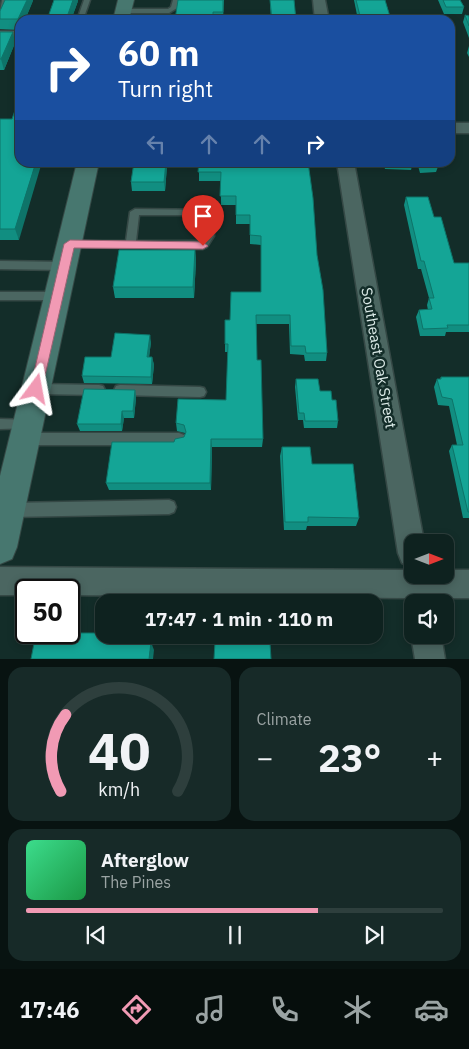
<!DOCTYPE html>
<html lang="en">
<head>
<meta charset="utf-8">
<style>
	body { margin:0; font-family:"IBM Plex Sans",sans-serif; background:#172a28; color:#f1f3f6; height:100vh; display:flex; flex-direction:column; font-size:19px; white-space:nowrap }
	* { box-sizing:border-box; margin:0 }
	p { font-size:16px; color:#9ba4a4 }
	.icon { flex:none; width:28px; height:28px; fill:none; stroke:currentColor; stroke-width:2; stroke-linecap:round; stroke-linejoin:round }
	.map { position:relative; height:659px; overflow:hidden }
	.sheet { display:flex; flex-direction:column; gap:8px; padding:8px; background:#081311; flex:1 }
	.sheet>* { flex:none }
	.top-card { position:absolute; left:15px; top:15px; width:440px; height:152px; border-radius:15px; box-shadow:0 2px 8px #0003,0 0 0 1px #2e3f3d; background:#1a4fa0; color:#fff; overflow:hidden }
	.needle { width:32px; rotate:90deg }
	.buttons { position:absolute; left:404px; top:534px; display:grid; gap:10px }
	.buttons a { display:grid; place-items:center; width:50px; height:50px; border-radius:10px; background:#0e221f; box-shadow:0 2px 8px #0003,0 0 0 1px #2e3f3d; font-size:25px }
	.speed { position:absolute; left:15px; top:579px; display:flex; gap:10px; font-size:25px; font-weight:700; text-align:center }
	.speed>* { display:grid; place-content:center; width:65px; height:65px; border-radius:50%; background:#0e221f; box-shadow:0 2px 8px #0003,0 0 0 1px #2e3f3d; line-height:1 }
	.speed .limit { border:2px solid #111; border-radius:8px; background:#fff; color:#111 }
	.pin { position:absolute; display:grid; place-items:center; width:42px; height:42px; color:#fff; margin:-51px -21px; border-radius:50% 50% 50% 0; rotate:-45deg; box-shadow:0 0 5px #0007 }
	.pin .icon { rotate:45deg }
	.me { position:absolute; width:55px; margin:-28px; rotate:13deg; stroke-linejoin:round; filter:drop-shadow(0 0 4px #0008) }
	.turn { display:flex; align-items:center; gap:18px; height:105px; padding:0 20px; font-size:22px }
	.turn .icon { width:65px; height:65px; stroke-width:2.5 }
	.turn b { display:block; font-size:35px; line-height:42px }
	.lanes { display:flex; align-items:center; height:48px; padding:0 20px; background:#0003; justify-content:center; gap:25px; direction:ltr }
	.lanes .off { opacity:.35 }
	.big { font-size:38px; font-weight:800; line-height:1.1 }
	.sheet .widget { flex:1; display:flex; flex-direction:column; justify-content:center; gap:8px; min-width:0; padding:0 18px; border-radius:15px; background:#172a28 }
	.sheet .dial { align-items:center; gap:0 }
	.dial svg { height:130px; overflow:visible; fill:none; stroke:#2e3f3d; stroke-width:7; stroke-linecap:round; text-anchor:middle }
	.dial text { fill:#f1f3f6; stroke:none }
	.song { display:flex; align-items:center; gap:15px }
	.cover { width:60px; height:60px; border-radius:8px; background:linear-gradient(135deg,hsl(150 70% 55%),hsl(140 70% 35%)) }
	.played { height:5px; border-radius:2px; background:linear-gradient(90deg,#f19ab4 70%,#2e3f3d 70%) }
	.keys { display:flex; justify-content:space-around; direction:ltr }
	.heat { display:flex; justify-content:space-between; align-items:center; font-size:28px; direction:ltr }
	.sheet .tiles { flex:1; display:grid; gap:8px; grid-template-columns:1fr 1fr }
	.widget:last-child { grid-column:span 2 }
	.trip { position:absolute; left:95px; top:594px; width:288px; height:50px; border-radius:15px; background:#0e221f; box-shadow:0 2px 8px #0003,0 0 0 1px #2e3f3d; font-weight:800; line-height:50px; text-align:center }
	.menu { display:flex; height:80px; justify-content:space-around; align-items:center; background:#060e0c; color:#9ba4a4 }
	.menu .icon { width:35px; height:35px }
	.menu .active { color:#f19ab4 }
	.menu b { font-size:22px; color:#f1f3f6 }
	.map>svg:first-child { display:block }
</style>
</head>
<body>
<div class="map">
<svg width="469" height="659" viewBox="0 0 469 659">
	<rect width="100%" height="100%" fill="#132d29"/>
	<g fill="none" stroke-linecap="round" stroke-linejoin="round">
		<!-- service casing -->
		<g stroke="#354845" stroke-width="3">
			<g id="service">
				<path d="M2 0H8L2 11 0 12Z"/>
				<path d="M84 0H90L83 20H77Z"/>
				<path d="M173 0H179L177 8 169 13H123L120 11 123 9H168L171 7Z"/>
				<path d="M135 209 213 210 214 236 207 247 203 249 70 247 65 244 70 241H126L130 212ZM139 215H205L204 236 200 241H136Z"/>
				<path d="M0 261 65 262 70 266 65 270 0 269Z"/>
				<path d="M0 292H57L62 296 57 300H0Z"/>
				<path d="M37 384 99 385 103 386 105 390 103 394 99 395 37 394 33 393 31 389 33 385Z"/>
				<path d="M120 385 200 387 204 388 206 392 204 396 200 397 120 395 116 394 114 390 116 386Z"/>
				<path d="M0 419 31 420 33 424 31 428 0 429Z"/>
				<path d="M25 433H179L184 435 185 439 184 443 179 445H25L20 443 19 439 20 435Z"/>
				<path d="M169 500 174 502 176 507 174 512 169 514 10 517 5 515 3 510 5 505 10 503Z"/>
			</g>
		</g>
		<!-- minor casing -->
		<g stroke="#354845" stroke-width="3">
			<g id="minor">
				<path d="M313 0H325L329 20H315Z"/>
				<rect x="450" y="123" width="19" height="10"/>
				<path d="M337 162H354L424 542H412V575H445V570H469V598H434L435 602H412V613L406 598 69 595V590H26V595H0V567L404 570 408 565 402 563 398 553Z"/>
				<path d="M412 632V635H441L445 659H415L411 635Z"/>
			</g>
		</g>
		<!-- tertiary casing -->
		<g stroke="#354845" stroke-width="3">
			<rect id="tertiary" x="0" y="31" width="20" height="10"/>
		</g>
		<!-- secondary casing -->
		<g stroke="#354845" stroke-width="2">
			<g id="secondary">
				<path d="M118 0H134L129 20H113Z"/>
				<path d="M77 162H99L17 547 12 559 0 564V476Z"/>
			</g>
		</g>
		<!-- service -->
		<use href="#service" fill="#4b6661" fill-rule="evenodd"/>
		<!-- minor -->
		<use href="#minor" fill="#4b6661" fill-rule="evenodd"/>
		<!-- tertiary -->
		<use href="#tertiary" fill="#4b6661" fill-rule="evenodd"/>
		<!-- secondary -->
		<use href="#secondary" fill="#47776f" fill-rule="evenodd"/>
	</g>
	<!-- wall -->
	<g fill="#118e81">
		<path d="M5 0H33L25 20H20V30L0 29V11Z"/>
		<path d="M178 0H224L223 20H175Z"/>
		<path d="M270 0H294L296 20H271Z"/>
		<path d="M354 0H385L391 20H358Z"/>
		<path d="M438 0H460L464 7 462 14H444Z"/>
		<path d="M78 1 71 20H49L48 17Z"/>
		<path d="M465 15 469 16V38L463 22Z"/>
		<path d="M0 32 15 43 4 70H0Z"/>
		<path d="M469 46V57L467 53Z"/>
		<path d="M0 119 19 240H0Z"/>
		<path d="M134 162H308L317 255 327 353 326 361H305L304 355 290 354 289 324H256L257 360 263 439 262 447H212L211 490H109L106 483 184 437 185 433 177 431 176 423 226 400 228 352H225V344L230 320 261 292V245L250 244V224H236V205H221V181H199V167L167 166 165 191H132L131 182Z"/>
		<path d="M383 162H413L411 170 385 169Z"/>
		<path d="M417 162H438L439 164 436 172 420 173Z"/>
		<path d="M406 197 434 217 454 263H469V332H446L445 336H420L416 317 419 310H428L427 305 429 298 421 269H418L404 205Z"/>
		<path d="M195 250 196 261 194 298H115L113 287Z"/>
		<path d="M151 342 149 357H152L154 365 152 384 84 383 82 376 111 357Z"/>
		<path d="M441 377H469V519V518H463L449 451 452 445H457L449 406 438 405 434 387 437 379H440Z"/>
		<path d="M296 379 320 391 332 400 338 421 337 428H304L303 420H298L295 387Z"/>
		<path d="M135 390 136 398 134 418H124L122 431H80L77 424Z"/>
		<path d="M282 447 312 464 359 518 356 526H307L306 530H284L280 456Z"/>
	</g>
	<!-- shaded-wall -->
	<g fill="#0e7469">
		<path d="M27 0H33V1L25 20H20V25L18 19Z"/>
		<path d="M73 0H78V1L71 20H67V17Z"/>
		<path d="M13 32 15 43 4 70 1 59Z"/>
		<path d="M36 162H42L19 240 15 229Z"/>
		<path d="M166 162H167V166L165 191 164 182Z"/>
		<path d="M195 250 196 261 194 298 193 287Z"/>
		<path d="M150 335 151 342 148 365 147 357Z"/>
		<path d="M152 357 154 365 152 384 151 377Z"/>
		<path d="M135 390 136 398 134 418 133 411Z"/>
		<path d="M122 411 124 418 122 431 121 424Z"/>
		<path d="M211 439 212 447 211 490 210 483Z"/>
		<path d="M105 635H106L110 641 109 649 104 642Z"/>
		<path d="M151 642 154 650 153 659H149Z"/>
	</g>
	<!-- building -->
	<g fill="#14a596" stroke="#0e7469">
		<path d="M5 0H27L18 19H0V11Z"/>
		<path d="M54 0H73L67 17H48Z"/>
		<path d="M178 0H223V12H213V20H175Z"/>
		<path d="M270 0H294L296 20H272Z"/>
		<path d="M356 0H385L391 20H361Z"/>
		<path d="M443 0H460L464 7H446Z"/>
		<path d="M465 15 469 16V26Z"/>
		<path d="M0 32H13L1 59H0Z"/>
		<path d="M20 96V162H36L15 229H0V119H12Z"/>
		<path d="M134 162H166L164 182H131Z"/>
		<path d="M199 162H308L313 198 317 255 323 290 327 353H306L305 346H291L290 315H256L257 360H261L263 439H211L210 483H106L112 442H174L175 439 184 437 186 432 184 425 176 423 178 399 226 400 228 344H225V320H230L231 292H261V236L250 235V215H236V196H220L221 172H198Z"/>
		<path d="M421 162H438L439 164H422Z"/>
		<path d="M406 197H428L434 217H441L454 263H469V325H447L448 328 423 329 419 310 432 309 429 298H434L424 261H421Z"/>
		<path d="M119 250H195L193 287H113Z"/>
		<path d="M115 333 150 335 147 357H152L151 377 82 376 85 357H111Z"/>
		<path d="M441 377H469V512H468L452 445H463L452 399 442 397 437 379H441Z"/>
		<path d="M296 379H318L320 391H331L332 400H336L338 421H305L304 413H299Z"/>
		<path d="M84 389 135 390 133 411H122L121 424H77Z"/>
		<path d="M282 447H310L312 464H353L359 518 308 517V522H285Z"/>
		<path d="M36 633H104V635H105L104 642H151L149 659H31Z"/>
		<path d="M215 641 270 643 271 659H214Z"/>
	</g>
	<!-- route -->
	<path fill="#f19ab4" stroke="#9d6475" d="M70 240 203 242 208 246 203 249 74 248 42 389 40 392H31L30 389 64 244Z"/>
	<g text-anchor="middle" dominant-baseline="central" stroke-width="5" stroke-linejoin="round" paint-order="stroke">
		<!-- street labels -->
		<g font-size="15" fill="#dbeae7" stroke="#132d29">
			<text transform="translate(379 358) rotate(80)">Southeast Oak Street</text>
		</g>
	</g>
</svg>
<div class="buttons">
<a><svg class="needle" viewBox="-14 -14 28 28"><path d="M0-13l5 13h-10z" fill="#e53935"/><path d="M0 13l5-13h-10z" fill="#9ba4a4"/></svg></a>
<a><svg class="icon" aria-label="sound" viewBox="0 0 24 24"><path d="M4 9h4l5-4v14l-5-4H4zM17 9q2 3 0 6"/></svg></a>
</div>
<div class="speed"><div class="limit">50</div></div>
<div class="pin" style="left:203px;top:246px;background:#d93025"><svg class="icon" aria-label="arrive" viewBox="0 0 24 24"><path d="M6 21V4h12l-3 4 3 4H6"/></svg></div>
<svg class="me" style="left:36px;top:389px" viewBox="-20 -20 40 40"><path d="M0-17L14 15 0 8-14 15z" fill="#f19ab4" stroke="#fff" stroke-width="4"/></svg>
<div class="trip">17:47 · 1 min · 110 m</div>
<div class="top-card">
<div class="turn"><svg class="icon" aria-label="right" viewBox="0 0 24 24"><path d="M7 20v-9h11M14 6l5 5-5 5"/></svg><div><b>60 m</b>Turn right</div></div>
<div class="lanes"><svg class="icon off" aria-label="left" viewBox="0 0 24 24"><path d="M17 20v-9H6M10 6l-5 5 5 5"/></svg><svg class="icon off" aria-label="ahead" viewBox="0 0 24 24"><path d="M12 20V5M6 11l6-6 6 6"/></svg><svg class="icon off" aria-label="ahead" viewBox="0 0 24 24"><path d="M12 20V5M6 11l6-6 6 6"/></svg><svg class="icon" aria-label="right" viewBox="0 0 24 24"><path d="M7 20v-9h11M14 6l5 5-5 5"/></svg></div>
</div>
</div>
<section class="sheet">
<div class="tiles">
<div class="widget dial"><svg viewBox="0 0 100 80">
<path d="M14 69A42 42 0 1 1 86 69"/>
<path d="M14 69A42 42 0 0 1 17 22" stroke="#f19ab4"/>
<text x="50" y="56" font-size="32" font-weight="700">40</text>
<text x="50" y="72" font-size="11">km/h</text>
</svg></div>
<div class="widget"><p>Climate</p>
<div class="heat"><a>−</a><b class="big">23°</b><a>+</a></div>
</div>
<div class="widget">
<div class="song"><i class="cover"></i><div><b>Afterglow</b><p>The Pines</p></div></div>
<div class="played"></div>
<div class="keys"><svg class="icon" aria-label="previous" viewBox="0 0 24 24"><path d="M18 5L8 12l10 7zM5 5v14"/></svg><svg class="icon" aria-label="pause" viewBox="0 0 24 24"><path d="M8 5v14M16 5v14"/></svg><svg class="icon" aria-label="next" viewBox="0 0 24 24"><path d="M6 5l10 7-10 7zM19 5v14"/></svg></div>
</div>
</div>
</section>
<nav class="menu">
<b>17:46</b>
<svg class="icon active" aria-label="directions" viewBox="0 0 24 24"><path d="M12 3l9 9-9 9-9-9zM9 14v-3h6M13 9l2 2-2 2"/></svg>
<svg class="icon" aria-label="music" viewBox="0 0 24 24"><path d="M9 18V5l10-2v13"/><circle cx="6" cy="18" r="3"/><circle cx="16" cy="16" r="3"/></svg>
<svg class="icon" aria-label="phone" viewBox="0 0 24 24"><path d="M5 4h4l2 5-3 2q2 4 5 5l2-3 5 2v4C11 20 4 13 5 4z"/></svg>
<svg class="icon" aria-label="climate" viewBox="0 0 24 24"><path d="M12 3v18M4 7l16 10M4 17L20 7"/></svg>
<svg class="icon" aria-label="car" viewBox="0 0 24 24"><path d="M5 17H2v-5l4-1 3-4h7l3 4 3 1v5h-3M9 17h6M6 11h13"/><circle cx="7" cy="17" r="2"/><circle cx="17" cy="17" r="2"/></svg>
</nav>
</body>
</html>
